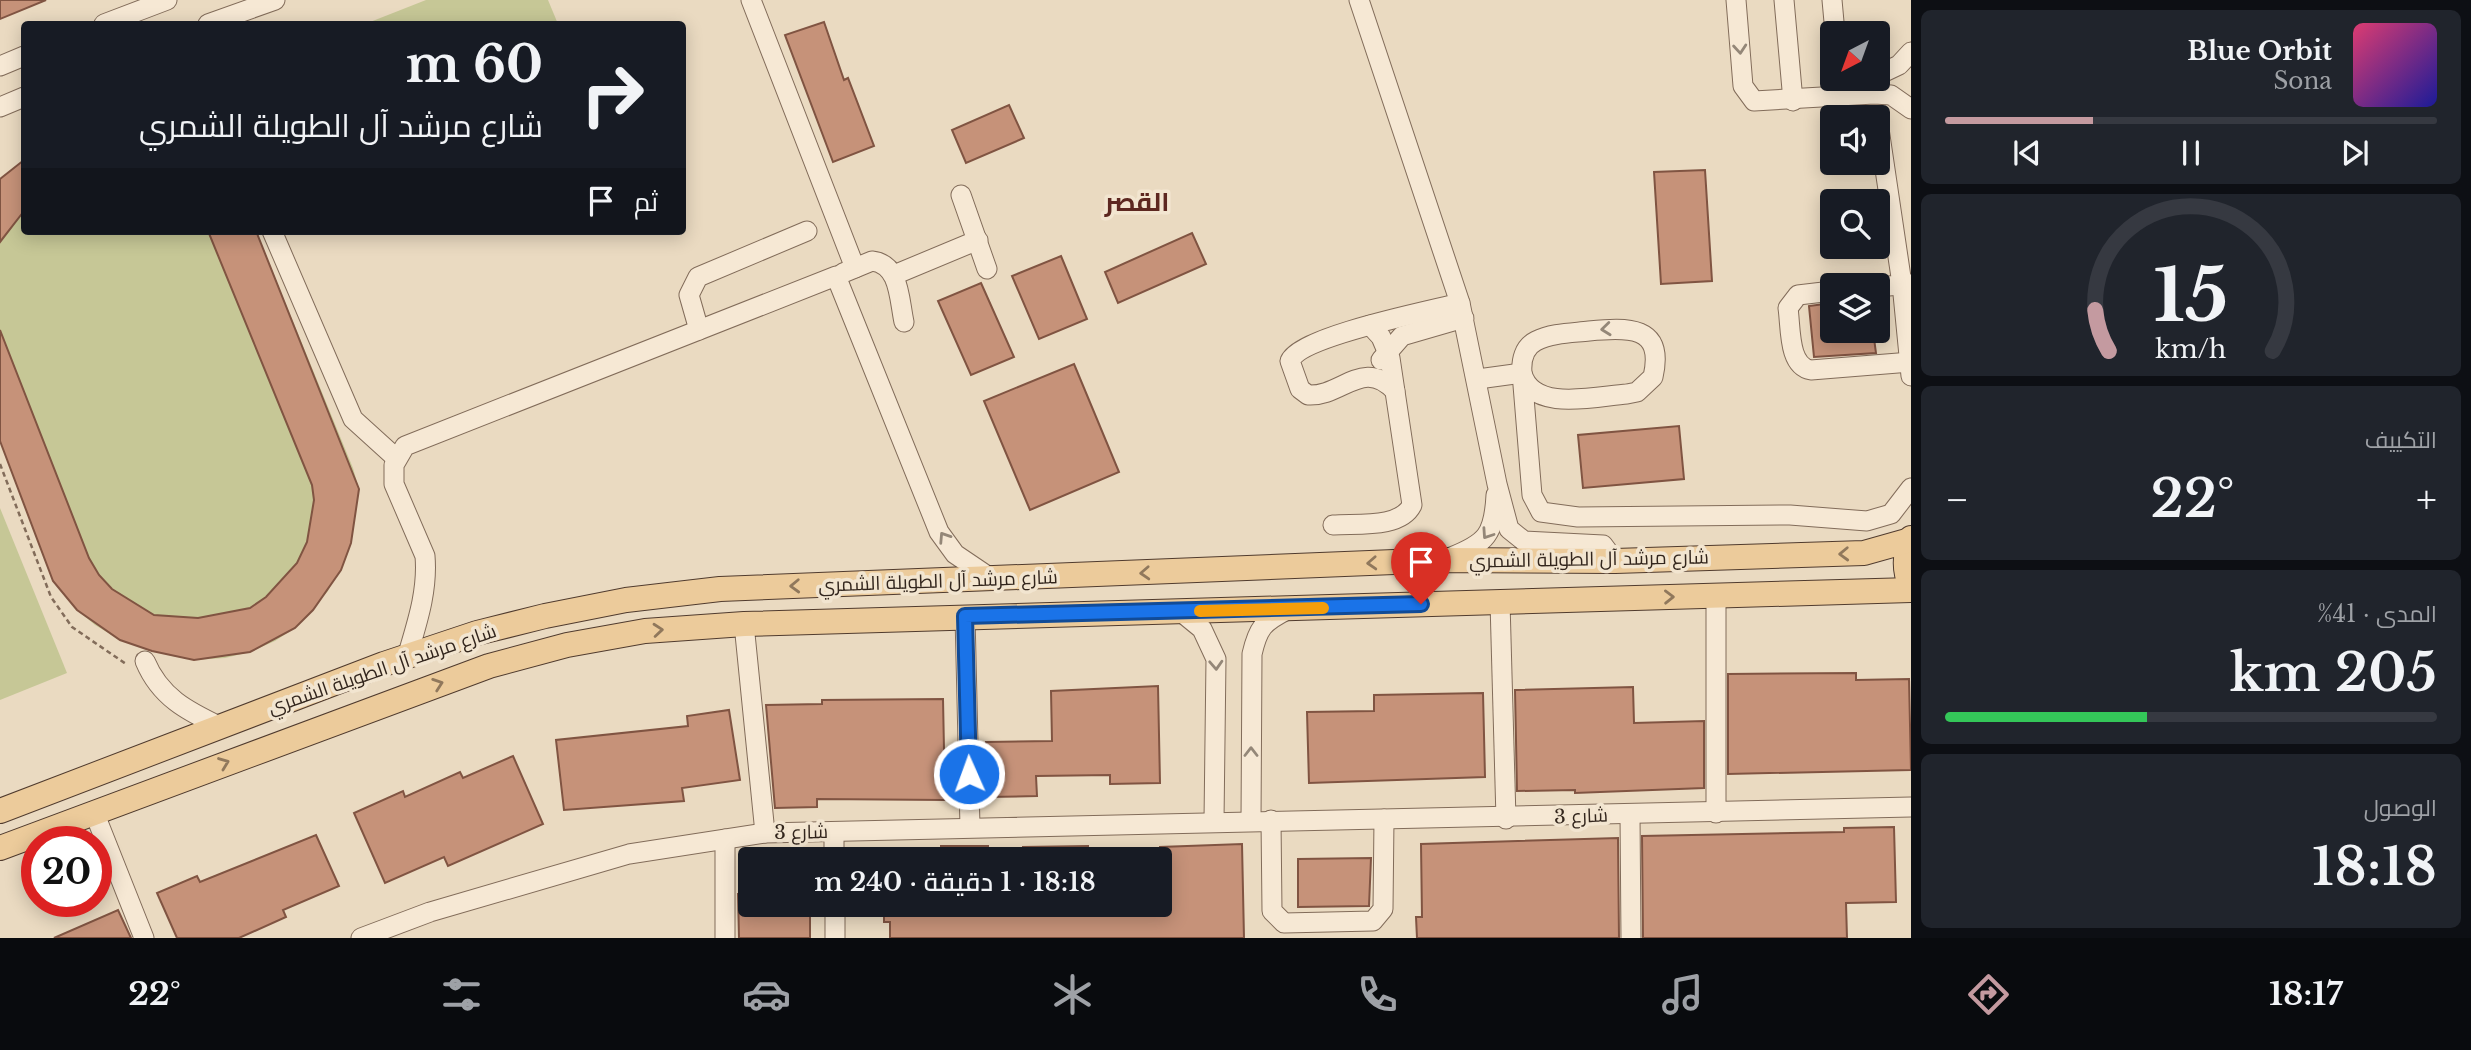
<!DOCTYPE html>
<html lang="ar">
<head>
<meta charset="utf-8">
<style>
	body { margin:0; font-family:"Libre Baskerville",Cairo,serif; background:#20242c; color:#f1f3f6; direction:rtl; height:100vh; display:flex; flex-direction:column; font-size:26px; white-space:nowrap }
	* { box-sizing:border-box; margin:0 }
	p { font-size:23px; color:#9ea1a6 }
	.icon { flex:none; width:38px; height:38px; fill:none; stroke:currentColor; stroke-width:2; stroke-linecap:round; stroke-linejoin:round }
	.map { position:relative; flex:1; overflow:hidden; direction:ltr }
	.sheet { display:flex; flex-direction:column; gap:10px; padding:10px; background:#0d0f14; width:560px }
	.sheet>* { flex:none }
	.guide { position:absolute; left:21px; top:21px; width:665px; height:214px; border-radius:7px; box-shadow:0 4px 18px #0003; direction:rtl; background:#171b24; color:#f1f3f6; overflow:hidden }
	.needle { width:46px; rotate:221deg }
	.controls { position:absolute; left:1820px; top:21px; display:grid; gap:14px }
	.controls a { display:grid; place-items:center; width:70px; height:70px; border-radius:7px; background:#171b24; box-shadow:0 4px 18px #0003; font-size:35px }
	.speed { position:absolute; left:21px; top:826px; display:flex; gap:14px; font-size:35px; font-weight:700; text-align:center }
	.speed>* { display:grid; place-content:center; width:91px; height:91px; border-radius:50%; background:#171b24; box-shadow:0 4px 18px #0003; line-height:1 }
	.speed .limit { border:10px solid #d22; background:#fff; color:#111 }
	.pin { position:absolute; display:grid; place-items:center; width:60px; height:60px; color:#fff; margin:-72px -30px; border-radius:50% 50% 50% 0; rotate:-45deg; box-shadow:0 0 7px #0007 }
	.pin .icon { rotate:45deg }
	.me { position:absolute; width:77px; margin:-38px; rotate:358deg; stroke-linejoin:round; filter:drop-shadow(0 0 5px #0008) }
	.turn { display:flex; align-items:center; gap:24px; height:147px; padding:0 28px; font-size:32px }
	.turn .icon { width:91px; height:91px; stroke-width:2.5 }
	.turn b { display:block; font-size:49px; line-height:60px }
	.then { display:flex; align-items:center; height:66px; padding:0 28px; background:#0003; gap:14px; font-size:26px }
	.big { font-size:52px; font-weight:600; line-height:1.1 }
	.sheet .card { flex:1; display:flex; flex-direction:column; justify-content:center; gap:10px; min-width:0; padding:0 24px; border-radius:10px; background:#20242c }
	.sheet .dial { align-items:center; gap:0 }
	.dial svg { height:182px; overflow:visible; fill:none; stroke:#363941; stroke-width:7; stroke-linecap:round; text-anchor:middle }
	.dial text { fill:#f1f3f6; stroke:none }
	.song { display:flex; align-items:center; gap:21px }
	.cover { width:84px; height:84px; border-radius:10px; background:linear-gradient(135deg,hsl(340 70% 55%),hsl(240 70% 35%)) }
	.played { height:7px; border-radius:4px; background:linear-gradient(90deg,#c49aa0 30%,#363941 30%) }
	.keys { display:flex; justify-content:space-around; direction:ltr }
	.heat { display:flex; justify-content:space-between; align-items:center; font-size:38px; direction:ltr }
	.charge { height:10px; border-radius:5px; background:linear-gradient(90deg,#34c759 41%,#363941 0) }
	.trip { position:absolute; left:738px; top:847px; width:434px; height:70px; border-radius:7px; background:#171b24; box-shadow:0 4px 18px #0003; font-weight:600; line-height:70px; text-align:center; direction:rtl }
	.menu { display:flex; height:112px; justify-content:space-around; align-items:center; background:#090b0e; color:#9ea1a6 }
	.menu .icon { width:49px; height:49px }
	.menu .selected { color:#c49aa0 }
	.menu b { font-size:32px; color:#f1f3f6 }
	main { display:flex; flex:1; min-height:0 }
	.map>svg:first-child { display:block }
</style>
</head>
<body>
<main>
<section class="sheet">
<div class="card">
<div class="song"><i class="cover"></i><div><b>Blue Orbit</b><p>Sona</p></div></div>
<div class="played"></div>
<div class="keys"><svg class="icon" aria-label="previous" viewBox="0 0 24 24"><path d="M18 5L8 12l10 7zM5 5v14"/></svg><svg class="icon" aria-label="pause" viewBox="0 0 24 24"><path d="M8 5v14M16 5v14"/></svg><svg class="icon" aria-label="next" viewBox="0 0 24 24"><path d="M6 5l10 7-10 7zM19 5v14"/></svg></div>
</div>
<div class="card dial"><svg viewBox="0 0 100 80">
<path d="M14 69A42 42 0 1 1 86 69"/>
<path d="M14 69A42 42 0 0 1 8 51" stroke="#c49aa0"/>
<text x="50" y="56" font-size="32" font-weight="700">15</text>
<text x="50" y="72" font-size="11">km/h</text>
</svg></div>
<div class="card"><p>التكييف</p>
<div class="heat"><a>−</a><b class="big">22°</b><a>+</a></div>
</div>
<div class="card"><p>المدى · 41%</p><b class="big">205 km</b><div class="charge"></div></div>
<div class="card"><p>الوصول</p><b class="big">18:18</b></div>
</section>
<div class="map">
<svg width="1911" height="938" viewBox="0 0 1911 938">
	<rect width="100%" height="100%" fill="#eadac1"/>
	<!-- green -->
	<g fill="#c6c796">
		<path d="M426 0H548L558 24H365Z"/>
		<path d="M24 160V231H256L353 468 359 489 351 543 328 591 295 628 275 641 250 652 225 658 194 660 172 656 120 640 95 625 77 610 53 581 0 441V179Z"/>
		<path d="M0 508 67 673 0 700Z"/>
	</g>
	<!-- building -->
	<g fill="#c69279" stroke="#805442" stroke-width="2">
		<path d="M0 0H46L0 19Z"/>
		<path d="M824 22 844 80 848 78 874 146 833 162 785 35Z"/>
		<path d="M1009 105 1024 138 966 163 952 130Z"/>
		<path d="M24 160V211L0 242V179Z"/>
		<path d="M1705 170 1712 281 1661 284 1654 172Z"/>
		<path d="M208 231H256L359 489 351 543 341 570 313 610 295 628 250 652 194 660 152 651 120 640 77 610 53 581 0 441V330L89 558 99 575 112 589 154 615 198 618 250 608 266 597 297 563 307 542 314 500 312 485Z"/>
		<path d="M1192 233 1206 264 1118 303 1105 272Z"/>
		<path d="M1061 256 1087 319 1039 339 1012 276Z"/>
		<path d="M981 283 1014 357 971 375 938 301Z"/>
		<path d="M1832 303V331H1873L1876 353 1814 357 1809 306Z"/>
		<path d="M1074 364 1119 472 1030 510 984 401Z"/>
		<path d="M1679 426 1684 479 1583 488 1578 435Z"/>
		<path d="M1856 673V680L1909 679 1911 770 1728 774V674Z"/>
		<path d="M1158 686 1160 783 1110 784V775L1036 776 1037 796 987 797 986 742 1052 741 1051 691Z"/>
		<path d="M1633 687 1634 723 1704 721V788L1575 793V790L1517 791 1515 690Z"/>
		<path d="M1483 693 1485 777 1309 783 1307 712 1374 711V695Z"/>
		<path d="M943 699 945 800 817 799V807L775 808 766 705 822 704V700Z"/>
		<path d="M729 710 740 780 682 788 684 801 564 810 556 740 688 726 687 716Z"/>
		<path d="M513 756 543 824 448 866 444 857 385 883 354 813 403 791 405 797 460 772 463 778Z"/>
		<path d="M1894 827 1896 902 1846 903 1847 938H1643L1642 836 1844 832V828Z"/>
		<path d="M316 835 339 886 283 910 286 917 239 938H177L157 893 197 876 200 882Z"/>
		<path d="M1618 838 1619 938H1417L1416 917H1422L1421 844Z"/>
		<path d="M1242 844 1244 938H890V922H884V905H1160V847Z"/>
		<rect x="941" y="846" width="47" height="13"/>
		<path d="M1088 846V859H1023V847Z"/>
		<path d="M1371 858 1369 906 1298 907V859Z"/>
		<path d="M738 894H751V905H810V938H739Z"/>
		<path d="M118 910 131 938H54Z"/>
	</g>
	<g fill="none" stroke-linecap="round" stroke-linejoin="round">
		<!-- minor casing -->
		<g stroke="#826c5a" stroke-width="21">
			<g id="minor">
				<path d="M751 0 855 268"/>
				<path d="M1359 0 1460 303 1497 484 1509 529 1524 541 1603 545 1615 561"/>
				<path d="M1736 0 1743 86 1754 101 1874 94 1891 95 1911 109"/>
				<path d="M1784 0 1793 101"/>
				<path d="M1832 0 1835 33"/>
				<path d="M104 24 167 0"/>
				<path d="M208 24 275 0"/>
				<path d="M0 66 24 56"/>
				<path d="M1878 75 1899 65 1911 52"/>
				<path d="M0 107 24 97"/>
				<path d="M1878 122 1902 284 1911 376"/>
				<path d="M961 195 987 269"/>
				<path d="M272 231 353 419 396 458"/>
				<path d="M843 273 872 261C900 264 899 299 904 322"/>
				<path d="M894 275 978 240"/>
				<path d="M1878 287 1911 284"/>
				<path d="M1832 291 1798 295 1788 308C1791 328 1788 366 1811 370L1911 362"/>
				<path d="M699 330 689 295 698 277 807 231"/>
				<path d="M1381 360 1402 336 1464 318"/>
				<path d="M1522 373C1532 413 1597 396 1627 394L1637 392 1653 377C1665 325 1627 327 1589 331 1572 333 1552 333 1536 341 1524 347 1521 360 1522 373L1532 495 1541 512 1578 517 1790 515 1867 521 1891 514 1911 488"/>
				<path d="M1478 379 1522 373"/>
				<path d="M1395 391C1363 357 1342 397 1308 395L1300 389 1290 361C1301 336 1429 311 1460 303"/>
				<path d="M1333 525C1356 523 1400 529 1412 505L1390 358 1381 337 1370 325"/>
				<path d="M1451 557C1487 543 1494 534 1496 495"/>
				<path d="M1500 602 1506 819"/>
				<path d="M1180 611 1202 629 1216 659 1214 821"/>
				<path d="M965 616 970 827"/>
				<path d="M744 624 765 833"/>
				<path d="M407 657C417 623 428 591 425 556L394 484V465L405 446 836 276 939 532 955 554 992 579"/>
				<path d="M145 661C160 697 187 711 221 727"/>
				<path d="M94 812 144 938"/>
				<path d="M1716 813V596"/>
				<path d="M1630 815 1631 938"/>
				<path d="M1271 820 1272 911 1284 923 1373 921 1383 909 1384 819"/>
				<path d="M1251 821 1252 654C1258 628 1263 622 1287 610"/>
				<path d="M834 832V859"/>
				<path d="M835 905V938"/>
				<path d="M361 938 430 912 629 854 765 833 1911 807"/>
				<path d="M725 938V839"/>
			</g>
		</g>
		<!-- major casing -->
		<g stroke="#503b2e" stroke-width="26">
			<g id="major">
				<path d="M1911 538C1904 556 1904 570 1911 587"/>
				<path d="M0 811 384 664 477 633 545 616 626 600 720 589 1444 560 1615 561 1864 553 1910 540"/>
				<path d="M0 848 489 666 567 645 645 631 744 624 1911 590"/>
			</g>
		</g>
		<!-- path -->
		<path stroke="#826c5a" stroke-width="2.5" stroke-dasharray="5 3.5" stroke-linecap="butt" d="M0 464 51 597 72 627 126 664"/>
		<!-- minor -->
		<use href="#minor" stroke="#f6e8d4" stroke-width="19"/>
		<!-- major -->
		<use href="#major" stroke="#eccb9b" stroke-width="24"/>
	</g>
	<!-- one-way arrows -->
	<defs><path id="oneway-chevron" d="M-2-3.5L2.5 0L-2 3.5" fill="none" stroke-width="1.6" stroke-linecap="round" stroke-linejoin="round" transform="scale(1.75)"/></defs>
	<g stroke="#948778">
		<use href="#oneway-chevron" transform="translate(1740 49) rotate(85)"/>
		<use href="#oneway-chevron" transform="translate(1606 329) rotate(174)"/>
		<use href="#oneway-chevron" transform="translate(1487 534) rotate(124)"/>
		<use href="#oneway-chevron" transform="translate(944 537) rotate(-123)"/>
		<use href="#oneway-chevron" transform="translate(1216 665) rotate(87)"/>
		<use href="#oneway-chevron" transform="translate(1251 752) rotate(-90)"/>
	</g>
	<g stroke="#90785c">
		<use href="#oneway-chevron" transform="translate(1844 554) rotate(178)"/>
		<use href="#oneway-chevron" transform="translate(1372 563) rotate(177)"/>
		<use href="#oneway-chevron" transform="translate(1145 573) rotate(177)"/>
		<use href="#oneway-chevron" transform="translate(795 586) rotate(178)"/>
		<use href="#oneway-chevron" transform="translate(1669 597) rotate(-1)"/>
		<use href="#oneway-chevron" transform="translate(658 630) rotate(-5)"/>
		<use href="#oneway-chevron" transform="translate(438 684) rotate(-19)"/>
		<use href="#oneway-chevron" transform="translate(224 763) rotate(-21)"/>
	</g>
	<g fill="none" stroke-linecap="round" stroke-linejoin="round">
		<!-- route casing -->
		<g stroke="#114b97" stroke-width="18">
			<path id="route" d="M969 774 965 616 1421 604"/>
		</g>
		<!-- route -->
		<use href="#route" stroke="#1a73e8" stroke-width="12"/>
		<!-- slow -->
		<path stroke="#f59e0b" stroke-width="12" d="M1200 611 1323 608"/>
	</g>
	<g text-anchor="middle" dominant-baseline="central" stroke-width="7" stroke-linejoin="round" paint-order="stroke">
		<!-- street labels -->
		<g font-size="19" fill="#33261d" stroke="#f2e5d0">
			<text transform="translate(1589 559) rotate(-1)">شارع مرشد آل الطويلة الشمري</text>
			<text transform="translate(938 581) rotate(-2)">شارع مرشد آل الطويلة الشمري</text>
			<text transform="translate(382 669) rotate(-19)">شارع مرشد آل الطويلة الشمري</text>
			<text transform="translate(1581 816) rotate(-2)">شارع 3</text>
			<text transform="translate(801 832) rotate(-1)">شارع 3</text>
		</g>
		<!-- district labels -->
		<g font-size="26" font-weight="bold" fill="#5d2720" stroke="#f2e5d0">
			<text x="1137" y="202">القصر</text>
		</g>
	</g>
</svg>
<div class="controls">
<a><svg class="needle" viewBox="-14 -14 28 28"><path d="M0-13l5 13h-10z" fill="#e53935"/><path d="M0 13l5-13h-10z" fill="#9ea1a6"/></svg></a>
<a><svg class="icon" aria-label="sound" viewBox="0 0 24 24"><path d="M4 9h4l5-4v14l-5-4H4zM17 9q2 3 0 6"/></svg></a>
<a><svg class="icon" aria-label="search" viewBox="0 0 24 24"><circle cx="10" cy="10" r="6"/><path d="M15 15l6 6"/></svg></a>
<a><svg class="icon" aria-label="layers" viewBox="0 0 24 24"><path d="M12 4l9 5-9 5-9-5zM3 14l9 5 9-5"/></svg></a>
</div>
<div class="speed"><div class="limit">20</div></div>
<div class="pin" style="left:1421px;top:604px;background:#d93025"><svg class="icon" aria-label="arrive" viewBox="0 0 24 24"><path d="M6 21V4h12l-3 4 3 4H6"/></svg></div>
<svg class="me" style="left:969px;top:774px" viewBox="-20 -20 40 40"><circle r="17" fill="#1a73e8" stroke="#fff" stroke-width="3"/><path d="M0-11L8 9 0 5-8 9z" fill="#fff"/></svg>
<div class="trip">18:18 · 1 دقيقة · 240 m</div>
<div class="guide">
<div class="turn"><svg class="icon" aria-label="right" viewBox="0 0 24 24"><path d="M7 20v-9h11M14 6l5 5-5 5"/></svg><div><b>60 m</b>شارع مرشد آل الطويلة الشمري</div></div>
<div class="then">ثم<svg class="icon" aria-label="arrive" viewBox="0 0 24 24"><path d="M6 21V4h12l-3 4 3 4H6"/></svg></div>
</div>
</div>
</main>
<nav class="menu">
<b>18:17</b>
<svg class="icon selected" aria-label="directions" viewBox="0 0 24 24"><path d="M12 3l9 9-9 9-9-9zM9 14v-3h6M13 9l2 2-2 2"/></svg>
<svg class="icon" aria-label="music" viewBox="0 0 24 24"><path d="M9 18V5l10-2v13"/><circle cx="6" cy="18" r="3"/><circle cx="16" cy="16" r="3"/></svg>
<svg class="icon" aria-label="phone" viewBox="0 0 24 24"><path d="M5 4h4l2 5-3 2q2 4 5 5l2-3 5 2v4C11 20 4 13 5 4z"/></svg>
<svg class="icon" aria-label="climate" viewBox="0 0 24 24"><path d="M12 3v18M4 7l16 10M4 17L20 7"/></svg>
<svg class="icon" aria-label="car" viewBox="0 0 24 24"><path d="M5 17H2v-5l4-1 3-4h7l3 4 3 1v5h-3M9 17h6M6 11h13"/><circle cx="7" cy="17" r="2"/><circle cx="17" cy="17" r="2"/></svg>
<svg class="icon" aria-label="filters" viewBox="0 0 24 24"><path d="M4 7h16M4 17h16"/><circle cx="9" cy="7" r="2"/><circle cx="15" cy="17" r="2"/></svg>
<b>22°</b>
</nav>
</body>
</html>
